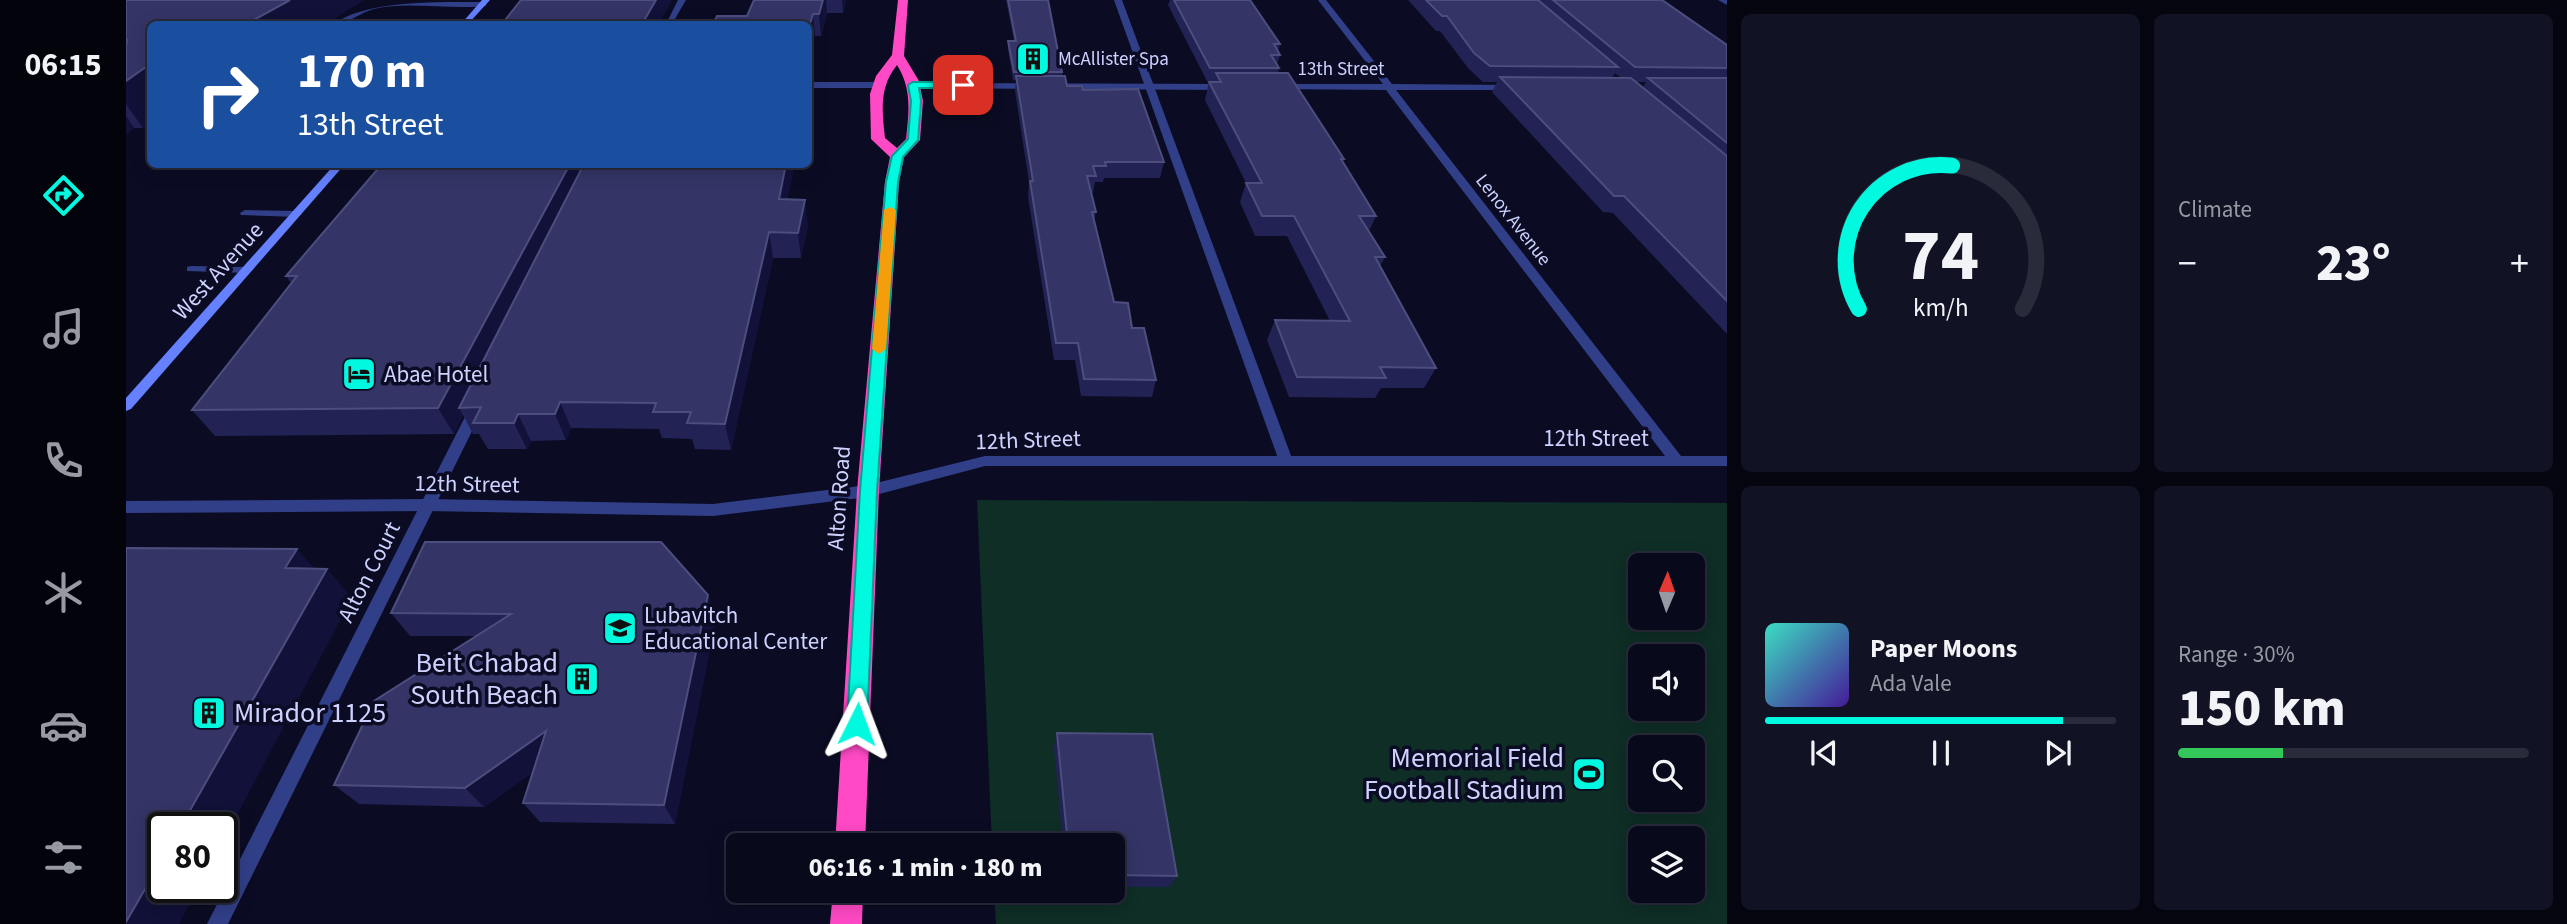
<!DOCTYPE html>
<html lang="en">
<head>
<meta charset="utf-8">
<style>
	body { margin:0; font-family:"Source Sans 3",sans-serif; background:#111224; color:#f1f3f6; height:100vh; display:flex; flex-direction:column; font-size:26px; white-space:nowrap }
	* { box-sizing:border-box; margin:0 }
	p { font-size:23px; color:#989aa3 }
	.icon { flex:none; width:38px; height:38px; fill:none; stroke:currentColor; stroke-width:2; stroke-linecap:round; stroke-linejoin:round }
	.map { position:relative; flex:1; overflow:hidden }
	.panel { display:flex; flex-direction:column; gap:14px; padding:14px; background:#04050f; width:840px }
	.panel>* { flex:none }
	.top-card { position:absolute; left:21px; top:21px; width:665px; height:147px; border-radius:10px; box-shadow:0 4px 18px #0003,0 0 0 2px #292a3a; background:#1a4fa0; color:#fff; overflow:hidden }
	.needle { width:46px; rotate:2deg }
	.controls { position:absolute; left:1502px; top:553px; display:grid; gap:14px }
	.controls a { display:grid; place-items:center; width:77px; height:77px; border-radius:10px; background:#08091b; box-shadow:0 4px 18px #0003,0 0 0 2px #292a3a; font-size:35px }
	.speed { position:absolute; left:21px; top:812px; display:flex; gap:14px; font-size:35px; font-weight:700; text-align:center }
	.speed>* { display:grid; place-content:center; width:91px; height:91px; border-radius:50%; background:#08091b; box-shadow:0 4px 18px #0003,0 0 0 2px #292a3a; line-height:1 }
	.speed .limit { border:4px solid #111; border-radius:10px; background:#fff; color:#111 }
	.pin { position:absolute; display:grid; place-items:center; width:60px; height:60px; color:#fff; margin:-30px; border-radius:14px; box-shadow:0 4px 10px #0006 }
	.me { position:absolute; width:77px; margin:-38px; rotate:3deg; stroke-linejoin:round; filter:drop-shadow(0 0 5px #0008) }
	.turn { display:flex; align-items:center; gap:24px; height:147px; padding:0 35px; font-size:32px }
	.turn .icon { width:91px; height:91px; stroke-width:2.5 }
	.turn b { display:block; font-size:49px; line-height:60px }
	.big { font-size:52px; font-weight:800; line-height:1.1 }
	.panel .tile { flex:1; display:flex; flex-direction:column; justify-content:center; gap:10px; min-width:0; padding:0 24px; border-radius:10px; background:#111224 }
	.panel .dial { align-items:center; gap:0 }
	.dial svg { height:182px; overflow:visible; fill:none; stroke:#292a3a; stroke-width:7; stroke-linecap:round; text-anchor:middle }
	.dial text { fill:#f1f3f6; stroke:none }
	.song { display:flex; align-items:center; gap:21px }
	.cover { width:84px; height:84px; border-radius:10px; background:linear-gradient(135deg,hsl(170 70% 55%),hsl(260 70% 35%)) }
	.played { height:7px; border-radius:4px; background:linear-gradient(90deg,#00f9df 85%,#292a3a 85%) }
	.keys { display:flex; justify-content:space-around; direction:ltr }
	.heat { display:flex; justify-content:space-between; align-items:center; font-size:38px; direction:ltr }
	.charge { height:10px; border-radius:5px; background:linear-gradient(90deg,#34c759 30%,#292a3a 0) }
	.panel .tiles { flex:1; display:grid; gap:14px; grid-template-columns:repeat(2,1fr) }
	.trip { position:absolute; left:600px; top:833px; width:399px; height:70px; border-radius:10px; background:#08091b; box-shadow:0 4px 18px #0003,0 0 0 2px #292a3a; font-weight:800; line-height:70px; text-align:center }
	main { display:flex; flex:1; min-height:0 }
	.tabs { display:flex; flex-direction:column; width:126px; justify-content:space-around; align-items:center; background:#03040b; color:#989aa3 }
	.tabs .icon { width:49px; height:49px }
	.tabs .current { color:#00f9df }
	.tabs b { font-size:32px; color:#f1f3f6 }
	.map>svg:first-child { display:block }
</style>
</head>
<body>
<main>
<nav class="tabs">
<b>06:15</b>
<svg class="icon current" aria-label="directions" viewBox="0 0 24 24"><path d="M12 3l9 9-9 9-9-9zM9 14v-3h6M13 9l2 2-2 2"/></svg>
<svg class="icon" aria-label="music" viewBox="0 0 24 24"><path d="M9 18V5l10-2v13"/><circle cx="6" cy="18" r="3"/><circle cx="16" cy="16" r="3"/></svg>
<svg class="icon" aria-label="phone" viewBox="0 0 24 24"><path d="M5 4h4l2 5-3 2q2 4 5 5l2-3 5 2v4C11 20 4 13 5 4z"/></svg>
<svg class="icon" aria-label="climate" viewBox="0 0 24 24"><path d="M12 3v18M4 7l16 10M4 17L20 7"/></svg>
<svg class="icon" aria-label="car" viewBox="0 0 24 24"><path d="M5 17H2v-5l4-1 3-4h7l3 4 3 1v5h-3M9 17h6M6 11h13"/><circle cx="7" cy="17" r="2"/><circle cx="17" cy="17" r="2"/></svg>
<svg class="icon" aria-label="filters" viewBox="0 0 24 24"><path d="M4 7h16M4 17h16"/><circle cx="9" cy="7" r="2"/><circle cx="15" cy="17" r="2"/></svg>
</nav>
<div class="map">
<svg width="1601" height="924" viewBox="0 0 1601 924">
	<rect width="100%" height="100%" fill="#0b0c24"/>
	<!-- green -->
	<path fill="#0e2e26" fill-rule="evenodd" d="M851 500 1601 503V924H870L868 891H987V845H866ZM1514 565H1566V618H1514ZM1514 656H1566V709H1514ZM1514 747H1566V800H1514ZM1514 838H1566V891H1514Z"/>
	<g fill="none" stroke-linecap="round" stroke-linejoin="round">
		<!-- lane -->
		<g fill="#313f88" fill-rule="evenodd">
			<path d="M552 0H560L546 24H540Z"/>
			<path d="M988 0H996L1167 461 1165 465 1160 466 1153 461Z"/>
			<path d="M357 2H360V6C326 10 280 1 248 9 235 12 221 25 208 24 239 0 315 2 357 2Z"/>
			<path d="M214 164 217 167 212 170H164L159 167 162 164Z"/>
			<path d="M119 210 171 211 176 214 171 217 115 215 114 213Z"/>
			<path d="M65 266 121 267 127 270 121 273 61 271V267Z"/>
			<path d="M350 404 357 409 102 924H81L343 409Z"/>
		</g>
		<!-- street -->
		<g fill="#313f88" fill-rule="evenodd">
			<path d="M1192 0H1200L1266 84 1389 85 1390 87 1386 90H1270L1555 456H1601V466H859L742 497 587 516 301 511 0 513V501L301 499 587 504 742 485 859 456H1539L1260 90 1151 89 1150 87 1154 84H1257Z"/>
			<path d="M1592 0H1601V5Z"/>
			<path d="M682 82H750L754 85 750 88H682Z"/>
			<path d="M784 83 1099 84 1103 87 1099 90 787 88 784 87Z"/>
		</g>
		<!-- secondary -->
		<g fill="#6581ff" fill-rule="evenodd">
			<path d="M356 0H364L342 24H335Z"/>
			<path d="M209 164H219L5 409 0 411V398Z"/>
		</g>
		<!-- highway -->
		<g fill="#ff49c5" fill-rule="evenodd">
			<path d="M772 0H782L778 56 793 81 797 101 794 140 778 157 773 182 753 491 739 845H709L731 491 759 182 764 157 745 139 744 94 750 76 766 55ZM771 65C786 89 783 111 780 139L771 148 759 138C756 111 753 87 771 65Z"/>
			<path d="M707 891H737L736 924H704Z"/>
		</g>
	</g>
	<!-- wall -->
	<g fill="#222254" fill-rule="evenodd">
		<path d="M0 0H238L199 24H24V121L17 128H8L0 134Z"/>
		<path d="M628 0H720L717 13H701L695 36H689L621 16Z"/>
		<path d="M880 0H922L936 72V76L941 86 957 90 1038 162 1034 178H978L977 182H969L967 193H965L970 212 968 222 988 302 1006 328 1030 380 1026 397 955 396 949 360H928L902 197 903 182 889 91 890 80H887L882 49V41H888Z"/>
		<path d="M1044 0H1048L1154 44 1152 51 1154 55 1151 64 1153 68 1152 73 1218 159 1217 162 1250 216 1243 231 1259 257 1254 266 1310 368 1298 388H1255L1249 398 1163 397 1141 340 1149 320 1204 321 1161 236H1129L1114 202 1120 183 1079 100 1083 82H1088L1089 81H1081L1042 5Z"/>
		<path d="M1282 0H1536L1601 45V334L1487 213 1477 212 1366 92 1371 82H1357L1342 68 1314 31H1310ZM1489 73 1495 78H1486ZM1511 82H1520L1517 87Z"/>
		<path d="M669 164 661 199 682 225 675 258H647L605 450 569 449 566 439 536 438 533 429 445 428 440 440 405 441 401 449H362L353 434H347L337 415 328 434 89 436 66 410 165 283 160 276Z"/>
		<path d="M582 595 590 619 549 824 414 822 397 803 407 772 358 807 233 804 208 785 350 636H284L265 613Z"/>
		<path d="M931 733 1051 876 1043 887H987V845H937L928 747Z"/>
	</g>
	<!-- shaded-wall -->
	<g fill="#111139">
		<path d="M164 0H238L199 24H128L126 21Z"/>
		<path d="M530 0H546L533 24H516Z"/>
		<path d="M697 0H700L701 13 695 36 693 14Z"/>
		<path d="M716 0H720L717 13Z"/>
		<path d="M687 14 689 36 682 61V30Z"/>
		<path d="M0 53 24 64V121L17 128 0 104Z"/>
		<path d="M0 116 8 128 0 134Z"/>
		<path d="M444 164H465L333 408 337 415 328 434 312 408Z"/>
		<path d="M660 164H669L656 225 653 199Z"/>
		<path d="M679 200 682 225 675 258 672 233Z"/>
		<path d="M643 232 647 258 605 450 599 424Z"/>
		<path d="M434 402 445 428 440 440 429 414Z"/>
		<path d="M392 414 405 441 401 449 388 423Z"/>
		<path d="M171 549 196 577 201 569 226 598 96 843V828H54L159 568Z"/>
		<path d="M582 595 590 619 549 824 538 805Z"/>
		<path d="M420 731 436 752 358 807 339 788Z"/>
		<path d="M37 858V887H73L53 924H0Z"/>
	</g>
	<!-- building -->
	<g fill="#343566" stroke="#4c4e7e" stroke-width="2">
		<path d="M0 0H164L126 21 84 22 80 24H24V64L0 81V47L1 40H0Z"/>
		<path d="M395 0H530L516 24H376Z"/>
		<path d="M628 0H697L693 14H687L682 30V24H587L591 16H621Z"/>
		<path d="M882 0H922L936 72H888L882 41H890Z"/>
		<path d="M1048 0H1124L1154 44H1148L1154 55H1145L1153 68H1084Z"/>
		<path d="M1300 0H1412L1492 67 1364 66 1348 53 1321 16H1316Z"/>
		<path d="M1427 0H1536L1601 45V68L1509 67Z"/>
		<path d="M1090 73H1162L1218 159H1215L1250 216H1233L1259 257H1249L1310 368 1254 367 1260 378 1171 377 1149 320 1224 321 1168 216H1136L1120 183H1136L1083 82H1095Z"/>
		<path d="M890 76H939L941 86H956L957 90 1012 89 1038 162H979L980 166H967L970 176H961L970 212H966L988 302 1002 303 1006 328H1018L1030 380 958 379 952 343H930L904 181H907Z"/>
		<path d="M1374 77 1505 78 1601 156V301L1498 196H1488Z"/>
		<path d="M1522 78H1601V143Z"/>
		<path d="M256 164H444L312 408 66 410 171 276H160Z"/>
		<path d="M458 164H660L653 199 679 200 672 233 643 232 599 424 561 423 565 412H527L530 403 434 402 429 414H392L388 423H347L355 407 333 408Z"/>
		<path d="M299 542H535L582 595 538 805 397 803 420 731 339 788 208 785 248 701 385 614 265 613Z"/>
		<path d="M0 548 171 549 159 568 201 569 54 828H37V858L0 922Z"/>
		<path d="M931 733 1026 734 1051 876 987 875V845H942Z"/>
	</g>
	<!-- route -->
	<path fill="#00f9df" stroke="#00a291" stroke-width="2" d="M787 82H837L842 85 837 88H793L795 101 792 140 777 157 772 182 751 491 741 724 738 730 731 733 723 730 721 724 734 491 760 182 766 156 782 139 785 101 782 85Z"/>
	<!-- slow -->
	<path fill="#f59e0b" d="M764 207 770 210 760 349 753 354 746 349 758 210Z"/>
	<!-- icons -->
	<defs>
		<g id="building-square" transform="scale(1.75)"><rect x="-9" y="-9" width="18" height="18" rx="4" fill="#00f9df" stroke="#0b0c24"/><path d="M-4-6H4V6H1V3H-1V6H-4ZM-2.5-4.3h1.7v1.8h-1.7ZM.8-4.3h1.7v1.8H.8ZM-2.5-1h1.7V.8h-1.7ZM.8-1h1.7V.8H.8Z" fill="#111"/></g>
		<g id="hotel-square" transform="scale(1.75)"><rect x="-9" y="-9" width="18" height="18" rx="4" fill="#00f9df" stroke="#0b0c24"/><path d="M-6-4.5h1.5V1H6V5H4.5V3h-9V5H-6ZM-4 0a1.8 1.8 0 1 1 3.6 0ZM.5 0V-2.5h3Q6-2.5 6 0Z" fill="#111"/></g>
		<g id="school-square" transform="scale(1.75)"><rect x="-9" y="-9" width="18" height="18" rx="4" fill="#00f9df" stroke="#0b0c24"/><path d="M0-5L7-2L0 1L-7-2ZM-4 1L0 2.5L4 1V4Q0 6-4 4Z" fill="#111"/></g>
		<g id="stadium-square" transform="scale(1.75)"><rect x="-9" y="-9" width="18" height="18" rx="4" fill="#00f9df" stroke="#0b0c24"/><path d="M0-5a6.5 5 0 1 0 0 10a6.5 5 0 1 0 0-10ZM-3.5-1.8h7v3.6h-7Z" fill="#111"/></g>
	</defs>
	<g fill-rule="evenodd">
		<use href="#building-square" x="907" y="59"/>
		<use href="#hotel-square" x="233" y="374"/>
		<use href="#school-square" x="494" y="628"/>
		<use href="#building-square" x="456" y="679"/>
		<use href="#building-square" x="83" y="713"/>
		<use href="#stadium-square" x="1463" y="774"/>
	</g>
	<g text-anchor="middle" dominant-baseline="central" stroke-width="7" stroke-linejoin="round" paint-order="stroke">
		<!-- far-poi labels -->
		<g font-size="19" fill="#ced2ff" stroke="#0b0c24" text-anchor="start">
			<text x="932" y="59">McAllister Spa</text>
		</g>
		<!-- far-street labels -->
		<g font-size="19" fill="#ced2ff" stroke="#0b0c24">
			<text x="1215" y="69">13th Street</text>
			<text transform="translate(1387 220) rotate(52)">Lenox Avenue</text>
		</g>
		<!-- street labels -->
		<g font-size="23" fill="#ced2ff" stroke="#0b0c24">
			<text transform="translate(92 271) rotate(-48)">West Avenue</text>
			<text x="1470" y="438">12th Street</text>
			<text transform="translate(902 440) rotate(-2)">12th Street</text>
			<text transform="translate(341 484) rotate(1)">12th Street</text>
			<text transform="translate(713 498) rotate(-86)">Alton Road</text>
			<text transform="translate(243 572) rotate(-63)">Alton Court</text>
		</g>
		<!-- poi labels -->
		<g font-size="23" fill="#ced2ff" stroke="#0b0c24" text-anchor="start">
			<text x="258" y="374">Abae Hotel</text>
			<text x="518" y="615">Lubavitch<tspan x="518" dy="26">Educational Center</tspan></text>
		</g>
		<!-- near-poi labels -->
		<g font-size="28" fill="#ced2ff" stroke="#0b0c24" text-anchor="end">
			<text x="432" y="663">Beit Chabad<tspan x="432" dy="32">South Beach</tspan></text>
			<text x="108" y="713" text-anchor="start">Mirador 1125</text>
			<text x="1438" y="758">Memorial Field<tspan x="1438" dy="32">Football Stadium</tspan></text>
		</g>
	</g>
</svg>
<div class="controls">
<a><svg class="needle" viewBox="-14 -14 28 28"><path d="M0-13l5 13h-10z" fill="#e53935"/><path d="M0 13l5-13h-10z" fill="#989aa3"/></svg></a>
<a><svg class="icon" aria-label="sound" viewBox="0 0 24 24"><path d="M4 9h4l5-4v14l-5-4H4zM17 9q2 3 0 6"/></svg></a>
<a><svg class="icon" aria-label="search" viewBox="0 0 24 24"><circle cx="10" cy="10" r="6"/><path d="M15 15l6 6"/></svg></a>
<a><svg class="icon" aria-label="layers" viewBox="0 0 24 24"><path d="M12 4l9 5-9 5-9-5zM3 14l9 5 9-5"/></svg></a>
</div>
<div class="speed"><div class="limit">80</div></div>
<div class="pin" style="left:837px;top:85px;background:#d93025"><svg class="icon" aria-label="arrive" viewBox="0 0 24 24"><path d="M6 21V4h12l-3 4 3 4H6"/></svg></div>
<svg class="me" style="left:731px;top:724px" viewBox="-20 -20 40 40"><path d="M0-17L14 15 0 8-14 15z" fill="#00f9df" stroke="#fff" stroke-width="4"/></svg>
<div class="trip">06:16 · 1 min · 180 m</div>
<div class="top-card">
<div class="turn"><svg class="icon" aria-label="right" viewBox="0 0 24 24"><path d="M7 20v-9h11M14 6l5 5-5 5"/></svg><div><b>170 m</b>13th Street</div></div>
</div>
</div>
<section class="panel">
<div class="tiles">
<div class="tile dial"><svg viewBox="0 0 100 80">
<path d="M14 69A42 42 0 1 1 86 69"/>
<path d="M14 69A42 42 0 0 1 55 6" stroke="#00f9df"/>
<text x="50" y="56" font-size="32" font-weight="700">74</text>
<text x="50" y="72" font-size="11">km/h</text>
</svg></div>
<div class="tile"><p>Climate</p>
<div class="heat"><a>−</a><b class="big">23°</b><a>+</a></div>
</div>
<div class="tile">
<div class="song"><i class="cover"></i><div><b>Paper Moons</b><p>Ada Vale</p></div></div>
<div class="played"></div>
<div class="keys"><svg class="icon" aria-label="previous" viewBox="0 0 24 24"><path d="M18 5L8 12l10 7zM5 5v14"/></svg><svg class="icon" aria-label="pause" viewBox="0 0 24 24"><path d="M8 5v14M16 5v14"/></svg><svg class="icon" aria-label="next" viewBox="0 0 24 24"><path d="M6 5l10 7-10 7zM19 5v14"/></svg></div>
</div>
<div class="tile"><p>Range · 30%</p><b class="big">150 km</b><div class="charge"></div></div>
</div>
</section>
</main>
</body>
</html>
